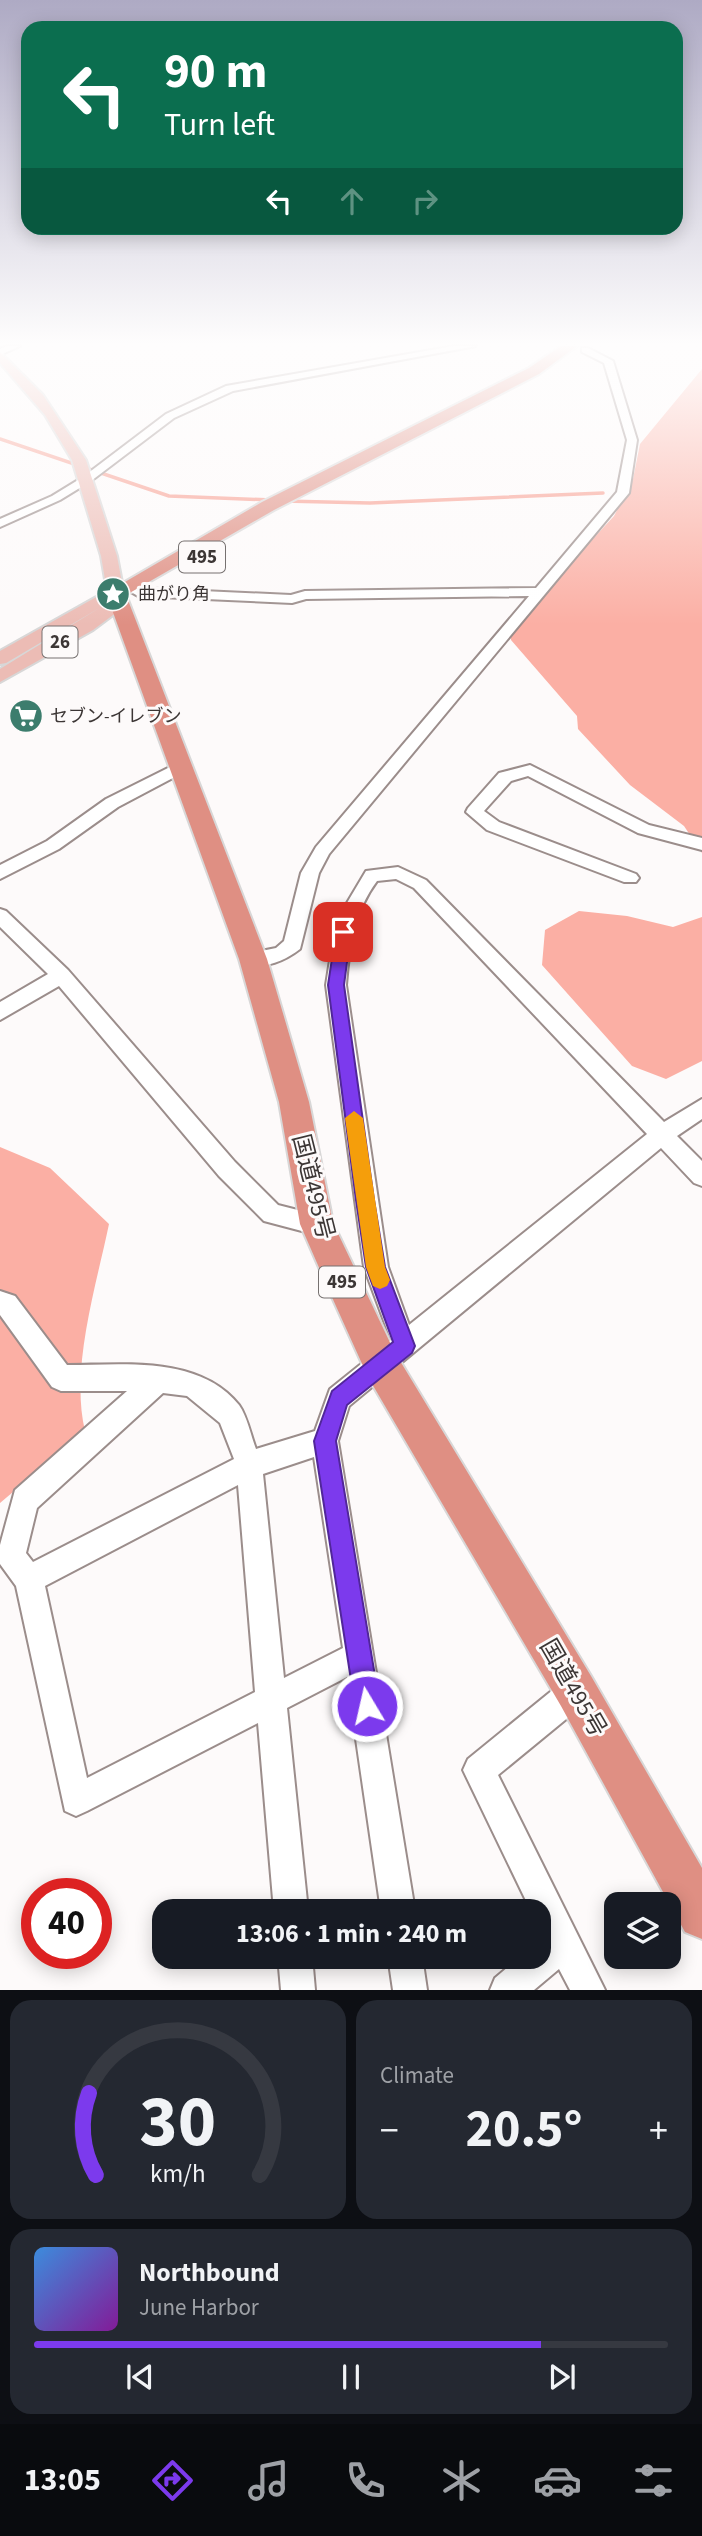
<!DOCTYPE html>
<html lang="en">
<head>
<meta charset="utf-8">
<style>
	body { margin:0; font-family:"Source Sans 3","Noto Sans JP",sans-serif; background:#242831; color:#f1f3f6; height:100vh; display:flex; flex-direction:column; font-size:26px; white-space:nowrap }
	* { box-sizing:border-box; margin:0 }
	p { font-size:23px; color:#9ea1a6 }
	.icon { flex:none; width:38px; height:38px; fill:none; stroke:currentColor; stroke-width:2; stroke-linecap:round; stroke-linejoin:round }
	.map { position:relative; height:1990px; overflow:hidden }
	.sheet { display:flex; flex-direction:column; gap:10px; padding:10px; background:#0d0f14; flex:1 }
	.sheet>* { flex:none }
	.banner { position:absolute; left:21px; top:21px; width:662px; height:214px; border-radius:21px; box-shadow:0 4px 18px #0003; background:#0b6e4f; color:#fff; overflow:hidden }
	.fabs { position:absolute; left:604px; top:1892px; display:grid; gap:14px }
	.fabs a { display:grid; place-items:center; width:77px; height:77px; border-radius:14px; background:#171b24; box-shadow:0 4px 18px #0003; font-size:35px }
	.speed { position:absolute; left:21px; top:1878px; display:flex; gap:14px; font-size:35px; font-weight:700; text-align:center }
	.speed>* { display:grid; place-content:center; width:91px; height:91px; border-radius:50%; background:#171b24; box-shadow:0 4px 18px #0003; line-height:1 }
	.speed .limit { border:10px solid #d22; background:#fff; color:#111 }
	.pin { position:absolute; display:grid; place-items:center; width:60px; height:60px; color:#fff; margin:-30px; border-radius:14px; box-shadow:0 4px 10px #0006 }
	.me { position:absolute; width:77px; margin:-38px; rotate:351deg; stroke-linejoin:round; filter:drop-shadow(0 0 5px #0008) }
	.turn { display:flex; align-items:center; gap:24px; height:147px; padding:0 28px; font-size:32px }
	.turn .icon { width:91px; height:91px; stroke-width:2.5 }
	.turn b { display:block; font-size:49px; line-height:60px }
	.lanes { display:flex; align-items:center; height:66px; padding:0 28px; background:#0003; justify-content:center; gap:35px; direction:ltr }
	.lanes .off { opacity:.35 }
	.big { font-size:52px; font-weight:700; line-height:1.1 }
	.sheet .tile { flex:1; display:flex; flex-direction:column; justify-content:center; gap:10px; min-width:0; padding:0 24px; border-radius:21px; background:#242831 }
	.sheet .dial { align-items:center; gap:0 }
	.dial svg { height:182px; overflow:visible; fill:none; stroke:#363941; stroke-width:7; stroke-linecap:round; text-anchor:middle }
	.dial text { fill:#f1f3f6; stroke:none }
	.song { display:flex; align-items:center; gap:21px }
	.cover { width:84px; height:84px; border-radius:10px; background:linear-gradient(135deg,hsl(210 70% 55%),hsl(290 70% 35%)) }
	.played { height:7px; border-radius:4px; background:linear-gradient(90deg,#7c3aed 80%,#363941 80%) }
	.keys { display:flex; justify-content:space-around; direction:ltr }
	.heat { display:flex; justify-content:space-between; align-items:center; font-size:38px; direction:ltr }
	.sheet .tiles { flex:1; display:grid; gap:10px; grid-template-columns:1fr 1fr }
	.tile:last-child { grid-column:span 2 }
	.trip { position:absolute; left:152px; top:1899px; width:399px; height:70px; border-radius:21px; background:#171b24; box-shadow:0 4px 18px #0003; font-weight:700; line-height:70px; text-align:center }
	.dock { display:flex; height:112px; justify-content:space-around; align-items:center; background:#090b0e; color:#9ea1a6 }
	.dock .icon { width:49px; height:49px }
	.dock .active { color:#7c3aed }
	.dock b { font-size:32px; color:#f1f3f6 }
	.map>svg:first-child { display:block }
</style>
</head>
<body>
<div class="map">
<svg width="702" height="1990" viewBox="0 0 702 1990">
	<rect width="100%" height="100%" fill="#fdfafa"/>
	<!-- forest -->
	<g fill="#fbafa4">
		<path d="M702 369V853L684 826 630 785 578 729 577 716 511 640 510 629 614 516 633 479 640 444Z"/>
		<path d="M579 911 627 916 673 927 702 917V1061L666 1079 632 1066 542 965 545 930Z"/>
		<path d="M0 1147 50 1168 109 1224C96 1287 70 1368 85 1431L0 1503Z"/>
	</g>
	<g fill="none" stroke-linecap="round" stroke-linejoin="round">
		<!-- stream -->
		<g stroke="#f79b8d" stroke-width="3.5">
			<path d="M0 439 169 496 272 500"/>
			<path d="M283 501 370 503 603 493"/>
		</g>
		<!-- minor casing -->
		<g stroke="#9b8d8b" stroke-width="4">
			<g id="minor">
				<path d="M7 346H20L0 355V349Z"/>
				<path d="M454 346H476L233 391 174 418 91 481 60 500 0 527V519L52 496 83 477 166 414 226 386Z"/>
				<path d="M582 348H588L613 361 637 440 629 493 329 854 319 873 300 949C286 960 264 970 246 964L244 959 246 954 276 948 284 941 301 873 316 847 529 596 306 599 292 603 138 596 131 592 138 588 291 595 305 591 536 588 617 492 627 440 604 363 582 352Z"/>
				<path d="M180 762 188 767 186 771 118 807 59 849 0 879V865L47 841 106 799Z"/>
				<path d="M530 765 649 825 702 838V850L638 833 528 776 511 781 484 811 499 822 636 874 639 878 636 882H624L487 830 466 812 468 808 499 773Z"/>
				<path d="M398 867 426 880 664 1122 702 1099V1119L677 1136 702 1161V1186L694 1183 661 1148 349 1406 338 1441 415 1911H381L347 1677 287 1708 308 1911H274L258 1723 87 1811 76 1816 65 1811 16 1586 0 1564V1545L15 1490 127 1391H61L52 1387 0 1315V1291L15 1296 67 1365C123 1365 199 1355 239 1405 247 1416 251 1436 256 1449L315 1431 330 1389 391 1340 364 1267 326 985 333 941 341 913 366 871ZM396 879 414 888 647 1134 409 1325 388 1267 346 985C349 947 354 912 377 881ZM163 1393 187 1396 220 1423 234 1459 33 1562 26 1553 37 1508ZM314 1457 343 1648 284 1678 263 1474ZM238 1485 255 1692 87 1778 45 1586Z"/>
				<path d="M0 909 6 911 68 970 235 1162 278 1205 325 1217 328 1224 325 1231 317 1235 264 1221 219 1176 59 986 0 1020V1002L48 974 0 927Z"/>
				<path d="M576 1676 587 1680 591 1691 587 1702 498 1775 605 1990H570L559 1969 534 1990H490L495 1978 521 1956H539V1942L544 1937 539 1927V1911H531L463 1770 468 1759 565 1680Z"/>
				<path d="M278 1956H312L315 1990H281Z"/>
				<path d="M388 1956H422L427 1990H393Z"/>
			</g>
		</g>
		<!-- major casing -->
		<g stroke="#d8d7d7" stroke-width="4">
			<path id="major" d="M0 352 43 395 86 460 117 556 124 593 108 604H117L119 608 117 612 93 630 0 682V669L101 607 6 663 0 664V651L107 591 101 556 72 460 45 415 0 363Z"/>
		</g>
		<!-- highway casing -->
		<g stroke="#d8d7d7" stroke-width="4">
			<path id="highway" d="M561 346H577L539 374 274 510 126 595 267 959 309 1102 333 1223 394 1351 591 1676 702 1868V1939L685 1932 561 1706 368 1377 331 1295 300 1224 279 1102 239 959 106 593 262 502 529 368Z"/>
		</g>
		<!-- minor -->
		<use href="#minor" fill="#fff" fill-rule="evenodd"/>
		<!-- major -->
		<use href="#major" fill="#ecbcb5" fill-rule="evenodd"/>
		<!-- highway -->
		<use href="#highway" fill="#df8f83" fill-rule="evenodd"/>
	</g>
	<!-- sky -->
	<linearGradient id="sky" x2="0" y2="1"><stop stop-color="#aeaac4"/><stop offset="0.55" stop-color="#fefdfd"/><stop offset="1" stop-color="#fefdfd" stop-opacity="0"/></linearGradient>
	<rect width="702" height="625" fill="url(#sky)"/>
	<!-- route -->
	<path fill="#7c3aed" stroke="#51269a" stroke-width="2" d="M343 927 351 932 344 985 374 1200 385 1267 415 1346 412 1353 347 1405 336 1441 380 1706 376 1715 367 1719 359 1715 355 1706 314 1441 332 1391 393 1342 366 1267 356 1200 328 985 336 932Z"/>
	<!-- slow -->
	<path fill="#f59e0b" d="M354 1111 363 1118 385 1267 390 1280 387 1286 380 1289 373 1286 366 1267 345 1118Z"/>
	<!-- icons -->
	<defs>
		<g id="sight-disc" transform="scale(1.75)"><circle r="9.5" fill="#3c7d6d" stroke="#fdfafa"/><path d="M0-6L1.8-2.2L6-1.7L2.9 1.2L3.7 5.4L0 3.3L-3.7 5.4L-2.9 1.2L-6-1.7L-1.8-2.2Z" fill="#fff"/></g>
		<g id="supermarket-disc" transform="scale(1.75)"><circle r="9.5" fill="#3c7d6d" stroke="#fdfafa"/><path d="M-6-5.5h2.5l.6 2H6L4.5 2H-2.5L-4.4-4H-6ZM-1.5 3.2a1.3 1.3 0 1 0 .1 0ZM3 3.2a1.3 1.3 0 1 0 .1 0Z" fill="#fff"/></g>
	</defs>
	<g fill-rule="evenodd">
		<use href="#sight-disc" x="113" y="594"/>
		<use href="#supermarket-disc" x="26" y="716"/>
	</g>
	<g text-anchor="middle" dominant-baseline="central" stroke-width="6" stroke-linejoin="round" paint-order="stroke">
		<!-- far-poi labels -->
		<g font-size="18" fill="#3c3635" stroke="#fdfafa" text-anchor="start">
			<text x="138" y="594">曲がり角</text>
			<text x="50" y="716">セブン-イレブン</text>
		</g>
		<!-- shield labels -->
		<g fill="#fdfafa" stroke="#767170" stroke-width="2">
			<rect x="179" y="541.5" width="46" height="31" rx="5"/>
			<rect x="42.5" y="626.5" width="35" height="31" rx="5"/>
			<rect x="319" y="1266.5" width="46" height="31" rx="5"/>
		</g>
		<g font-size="19" font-weight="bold" fill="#3c3635">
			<text x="202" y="557">495</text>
			<text x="60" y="642">26</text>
			<text x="342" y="1282">495</text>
		</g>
		<!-- near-street labels -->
		<g font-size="24" fill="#3c3635" stroke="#fdfafa">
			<text transform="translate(313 1187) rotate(76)">国道495号</text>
			<text transform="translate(573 1688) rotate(60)">国道495号</text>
		</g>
	</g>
</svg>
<div class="fabs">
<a><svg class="icon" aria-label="layers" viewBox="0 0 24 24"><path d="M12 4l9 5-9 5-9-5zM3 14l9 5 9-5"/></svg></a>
</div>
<div class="speed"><div class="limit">40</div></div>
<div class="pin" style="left:343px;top:932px;background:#d93025"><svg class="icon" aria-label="arrive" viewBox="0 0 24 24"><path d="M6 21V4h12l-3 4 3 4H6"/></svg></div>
<svg class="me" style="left:367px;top:1706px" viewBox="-20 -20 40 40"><circle r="17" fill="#7c3aed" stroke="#fff" stroke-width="3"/><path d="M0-11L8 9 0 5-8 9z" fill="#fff"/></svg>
<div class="trip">13:06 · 1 min · 240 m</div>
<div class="banner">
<div class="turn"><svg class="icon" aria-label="left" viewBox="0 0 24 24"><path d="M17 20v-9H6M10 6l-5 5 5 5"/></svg><div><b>90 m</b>Turn left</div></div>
<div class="lanes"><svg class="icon" aria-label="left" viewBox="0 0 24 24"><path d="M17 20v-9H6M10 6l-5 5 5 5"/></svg><svg class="icon off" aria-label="ahead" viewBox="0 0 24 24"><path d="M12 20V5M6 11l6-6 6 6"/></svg><svg class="icon off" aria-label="right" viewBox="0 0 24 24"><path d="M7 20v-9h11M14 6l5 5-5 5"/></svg></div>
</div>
</div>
<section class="sheet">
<div class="tiles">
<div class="tile dial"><svg viewBox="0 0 100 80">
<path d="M14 69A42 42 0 1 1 86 69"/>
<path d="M14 69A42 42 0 0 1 11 33" stroke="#7c3aed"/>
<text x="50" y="56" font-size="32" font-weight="700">30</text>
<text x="50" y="72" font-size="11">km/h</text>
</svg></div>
<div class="tile"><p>Climate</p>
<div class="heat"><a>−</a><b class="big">20.5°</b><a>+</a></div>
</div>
<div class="tile">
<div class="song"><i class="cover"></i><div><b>Northbound</b><p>June Harbor</p></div></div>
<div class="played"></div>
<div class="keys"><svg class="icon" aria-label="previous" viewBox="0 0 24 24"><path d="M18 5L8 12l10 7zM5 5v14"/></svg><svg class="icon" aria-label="pause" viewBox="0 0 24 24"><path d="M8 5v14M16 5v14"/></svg><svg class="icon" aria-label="next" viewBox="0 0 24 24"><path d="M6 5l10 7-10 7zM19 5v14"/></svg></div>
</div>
</div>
</section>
<nav class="dock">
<b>13:05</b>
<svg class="icon active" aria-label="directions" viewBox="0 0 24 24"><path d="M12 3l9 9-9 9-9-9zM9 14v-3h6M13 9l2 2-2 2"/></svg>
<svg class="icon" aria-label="music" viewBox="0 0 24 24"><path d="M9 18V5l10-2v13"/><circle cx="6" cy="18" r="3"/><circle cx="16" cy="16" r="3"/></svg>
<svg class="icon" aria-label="phone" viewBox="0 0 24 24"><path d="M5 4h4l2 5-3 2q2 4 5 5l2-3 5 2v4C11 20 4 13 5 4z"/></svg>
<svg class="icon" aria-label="climate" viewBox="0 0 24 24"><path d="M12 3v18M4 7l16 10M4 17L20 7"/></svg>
<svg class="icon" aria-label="car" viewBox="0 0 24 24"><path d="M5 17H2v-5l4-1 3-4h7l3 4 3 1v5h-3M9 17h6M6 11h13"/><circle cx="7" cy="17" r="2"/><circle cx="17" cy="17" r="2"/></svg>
<svg class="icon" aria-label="filters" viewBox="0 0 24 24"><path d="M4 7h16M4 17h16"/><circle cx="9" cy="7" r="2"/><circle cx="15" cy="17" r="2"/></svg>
</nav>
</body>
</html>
